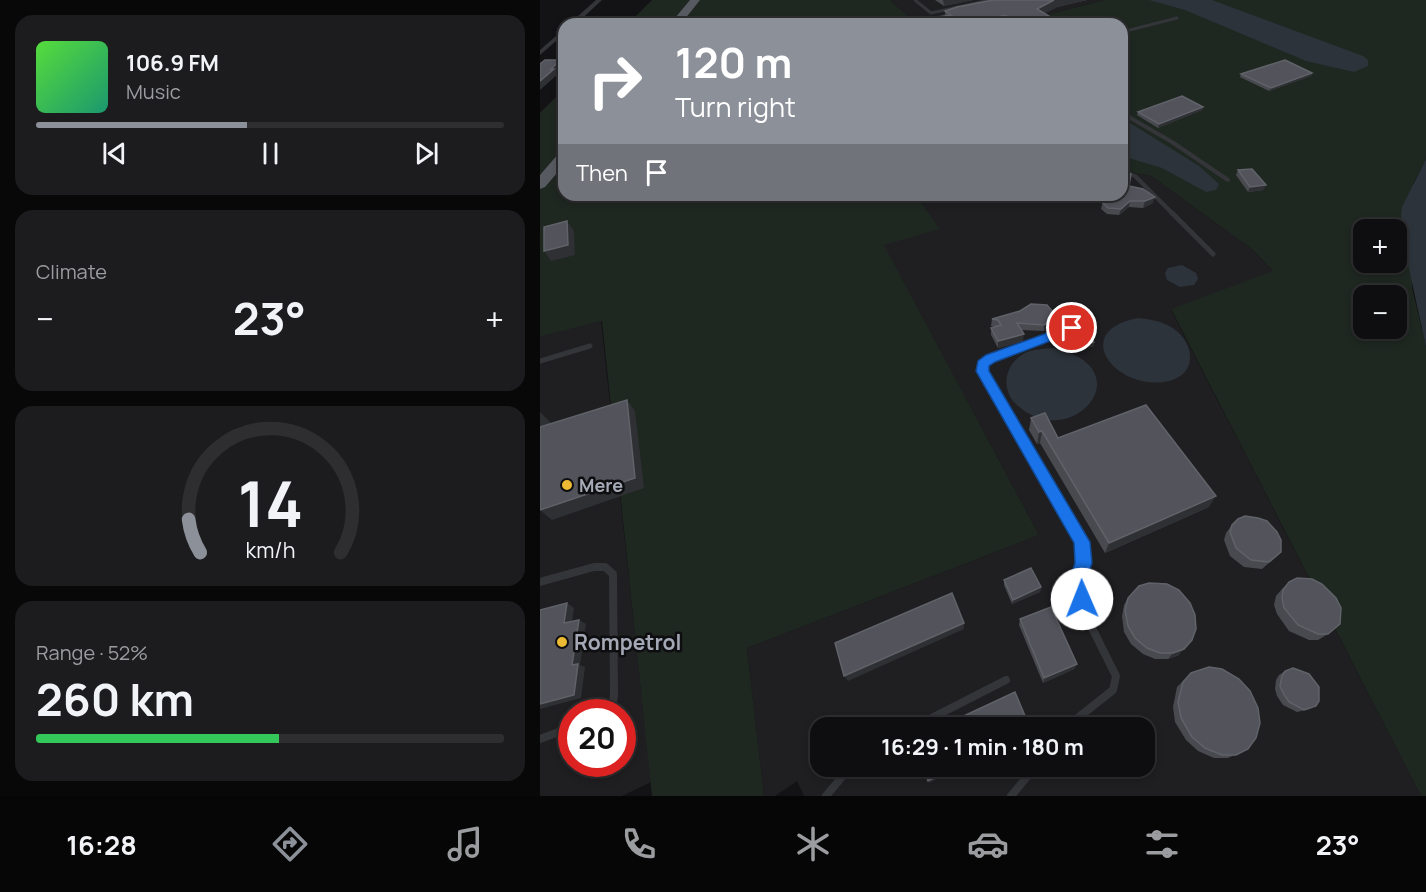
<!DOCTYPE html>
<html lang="en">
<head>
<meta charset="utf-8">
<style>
	body { margin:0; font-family:Manrope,sans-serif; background:#1c1c1e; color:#f1f3f6; height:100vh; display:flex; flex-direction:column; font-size:22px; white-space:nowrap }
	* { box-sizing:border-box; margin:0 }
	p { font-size:20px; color:#9b9c9f }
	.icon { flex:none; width:33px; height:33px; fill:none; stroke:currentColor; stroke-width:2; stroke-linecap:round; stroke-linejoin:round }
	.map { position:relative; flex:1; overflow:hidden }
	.side { display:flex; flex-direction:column; gap:15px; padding:15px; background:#080809; width:540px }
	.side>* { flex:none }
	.top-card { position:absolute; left:18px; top:18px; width:570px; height:183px; border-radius:18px; box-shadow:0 3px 9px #0003,0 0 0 2px #2e2e30; background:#8c9099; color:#fff; overflow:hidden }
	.controls { position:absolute; left:813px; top:219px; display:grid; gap:12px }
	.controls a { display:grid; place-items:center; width:54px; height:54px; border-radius:12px; background:#0e0e10; box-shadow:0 3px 9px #0003,0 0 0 2px #2e2e30; font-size:30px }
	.speed { position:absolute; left:18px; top:699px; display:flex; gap:12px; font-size:30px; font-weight:700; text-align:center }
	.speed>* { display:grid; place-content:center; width:78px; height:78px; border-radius:50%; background:#0e0e10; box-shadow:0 3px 9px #0003,0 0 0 2px #2e2e30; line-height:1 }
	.speed .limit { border:9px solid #d22; background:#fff; color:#111 }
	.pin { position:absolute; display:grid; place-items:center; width:51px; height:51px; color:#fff; margin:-26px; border:3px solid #fff; border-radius:50%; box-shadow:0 2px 6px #0007 }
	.me { position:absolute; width:66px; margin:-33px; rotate:359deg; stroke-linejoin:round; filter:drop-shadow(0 0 4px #0008) }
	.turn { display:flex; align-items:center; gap:21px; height:126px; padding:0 18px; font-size:27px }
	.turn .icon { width:78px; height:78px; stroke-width:2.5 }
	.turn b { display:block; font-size:42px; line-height:51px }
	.then { display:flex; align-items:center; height:57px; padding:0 18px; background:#0003; gap:12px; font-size:22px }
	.big { font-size:45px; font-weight:700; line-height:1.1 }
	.side .tile { flex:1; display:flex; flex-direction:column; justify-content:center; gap:9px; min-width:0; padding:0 21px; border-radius:18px; background:#1c1c1e }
	.side .dial { align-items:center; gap:0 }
	.dial svg { height:156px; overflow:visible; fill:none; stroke:#2e2e30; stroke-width:7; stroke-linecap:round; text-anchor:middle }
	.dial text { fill:#f1f3f6; stroke:none }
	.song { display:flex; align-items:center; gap:18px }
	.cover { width:72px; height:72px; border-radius:9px; background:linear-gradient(135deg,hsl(110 70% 55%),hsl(160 70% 35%)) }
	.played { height:6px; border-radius:3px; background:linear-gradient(90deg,#8c9099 45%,#2e2e30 45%) }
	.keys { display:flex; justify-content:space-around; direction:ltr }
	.heat { display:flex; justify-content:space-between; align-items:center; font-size:33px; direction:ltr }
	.charge { height:9px; border-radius:4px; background:linear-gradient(90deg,#34c759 52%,#2e2e30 0) }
	.trip { position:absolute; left:270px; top:717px; width:345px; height:60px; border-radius:18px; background:#0e0e10; box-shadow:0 3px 9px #0003,0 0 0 2px #2e2e30; font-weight:700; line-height:60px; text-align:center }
	.dock { display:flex; height:96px; justify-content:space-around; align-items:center; background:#060606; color:#9b9c9f }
	.dock .icon { width:42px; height:42px }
	.dock .on { color:#8c9099 }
	.dock b { font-size:27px; color:#f1f3f6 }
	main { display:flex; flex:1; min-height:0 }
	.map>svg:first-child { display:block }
</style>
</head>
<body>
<main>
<section class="side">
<div class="tile">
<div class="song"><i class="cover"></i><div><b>106.9 FM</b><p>Music</p></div></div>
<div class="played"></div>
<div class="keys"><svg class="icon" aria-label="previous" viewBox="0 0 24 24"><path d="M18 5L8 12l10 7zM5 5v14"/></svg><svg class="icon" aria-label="pause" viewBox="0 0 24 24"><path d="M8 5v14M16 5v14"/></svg><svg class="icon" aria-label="next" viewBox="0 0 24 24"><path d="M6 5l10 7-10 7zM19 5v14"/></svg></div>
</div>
<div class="tile"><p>Climate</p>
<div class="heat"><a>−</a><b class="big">23°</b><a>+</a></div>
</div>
<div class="tile dial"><svg viewBox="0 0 100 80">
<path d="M14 69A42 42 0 1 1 86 69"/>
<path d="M14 69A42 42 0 0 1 8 52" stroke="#8c9099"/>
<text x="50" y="56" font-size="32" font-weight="700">14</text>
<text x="50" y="72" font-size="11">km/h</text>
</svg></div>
<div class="tile"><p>Range · 52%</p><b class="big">260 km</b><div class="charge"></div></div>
</section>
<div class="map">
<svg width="886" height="796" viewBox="0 0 886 796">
	<rect width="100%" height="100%" fill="#131315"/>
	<!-- built -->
	<g fill="#1f1f22" fill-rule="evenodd">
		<path d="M350 0H564L506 15 520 24H377Z"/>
		<path d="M582 171 611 176 713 250 734 272 631 310 881 796H264L257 781 235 796H224L207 648 499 535 343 244 399 228 376 195H582ZM280 728H604V766H280Z"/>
		<path d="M61 321 111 782 82 796H0V337ZM32 712H82V764H32Z"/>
	</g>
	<!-- green -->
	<g fill="#1f2721" fill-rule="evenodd">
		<path d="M112 0H350L377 24H88Z"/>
		<path d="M564 0H886V159L873 184 872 288 886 347V796H881L631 309 733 271 713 250 611 176 582 171V24H520L506 15ZM824 230H856V262H824ZM824 296H856V328H824Z"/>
		<path d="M24 89V195H376L400 229 344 245 499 535 207 648 224 796H112L62 321 0 337V113Z"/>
	</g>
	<!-- water -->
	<g fill="#2c333a">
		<path d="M609 0H672L823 56 828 60V66L814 72 766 61 645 10Z"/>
		<path d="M582 118 659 166 679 184 676 190 666 192 622 168 582 156Z"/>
		<path d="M886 159V347L860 227 862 207Z"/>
		<path d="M642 265 656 273 658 279 654 285 640 287 627 280 625 273 628 268Z"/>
		<path d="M598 318C609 319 620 321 629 326 653 338 661 373 629 381 577 393 528 331 598 318Z"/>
		<path d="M513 348C606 368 531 455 477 405 458 388 466 359 490 351 497 349 506 349 513 348Z"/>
	</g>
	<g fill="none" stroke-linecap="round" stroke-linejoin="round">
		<!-- service-far4 -->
		<g stroke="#343539" stroke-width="3">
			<path d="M375 0 391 13 450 0"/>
			<path d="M380 24V22L412 14"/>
			<path d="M582 32 637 18"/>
		</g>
		<!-- service-far3 -->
		<g stroke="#343539" stroke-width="4">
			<path d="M582 113 632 142 688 180"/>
			<path d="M582 171 595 176 633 214"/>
		</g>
		<!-- service-far2 -->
		<g stroke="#343539" stroke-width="5">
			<path d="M632 213 673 254"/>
			<path d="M0 361 50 346"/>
			<path d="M443 365 450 359 532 328"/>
		</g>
		<!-- service-far1 -->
		<path stroke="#343539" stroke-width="7" d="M443 364V371L542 542 543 556"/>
		<!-- service -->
		<g stroke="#343539" stroke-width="8">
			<path d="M0 582 54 567H65L73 574 74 696 72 708 67 712"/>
			<path d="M372 728 466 680"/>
			<path d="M525 728 573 690 576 676 546 616 537 582 544 563 543 554"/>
			<path d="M0 739 32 727"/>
			<path d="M286 796 311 766"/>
			<path d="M471 796 496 766"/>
		</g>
		<!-- minor -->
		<g fill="#343539" fill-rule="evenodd">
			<path d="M56 0H62L36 24H29Z"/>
			<path d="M24 29V34L0 55V50Z"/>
		</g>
		<!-- trunk -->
		<g fill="#585a61" fill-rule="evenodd">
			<path d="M150 0H160L141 24H130Z"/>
			<path d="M24 152V165L5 187 0 189V175L19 153Z"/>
		</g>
	</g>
	<!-- wall -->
	<g fill="#494a50">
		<path d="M395 0H433L404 6Z"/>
		<path d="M453 0H547L517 7 505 13 522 24H395L394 18 405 16V11Z"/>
		<path d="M772 73 771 76 729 91 700 77 701 74Z"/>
		<path d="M663 107 662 110 618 128 597 115 598 112Z"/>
		<path d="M698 170 724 190 708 192 696 175Z"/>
		<path d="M589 186 613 203 603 208 589 207 579 215 567 214 561 209 564 196 552 195H582Z"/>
		<path d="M480 311 512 326 504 331 481 330 483 341 458 348 451 335V328L456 327 451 326 452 319Z"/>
		<path d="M534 333 554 346 542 349 533 336Z"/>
		<path d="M491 418 518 438 669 507 565 553 500 443 497 444 489 430Z"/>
		<path d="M692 525 733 559 722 569 704 567 690 556 684 540 686 533Z"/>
		<path d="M464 580 501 587 500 592 472 604 464 585Z"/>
		<path d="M749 582 788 634 778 640H769L749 631 737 614 734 605 736 596 742 589Z"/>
		<path d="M588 598 639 655 628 659H615L603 654 591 644 584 632 582 616 584 605Z"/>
		<path d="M480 619 537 664 534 669 503 683 479 625Z"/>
		<path d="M745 671 770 709 757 712 743 705 737 696 735 689 736 680 739 675Z"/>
		<path d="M651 673 708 749 688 758H674L658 751 646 740 635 722 633 707 637 687Z"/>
	</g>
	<!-- shaded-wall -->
	<g fill="#2f3034">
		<path d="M403 0H433L404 6Z"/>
		<path d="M514 0H547L517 7 496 18 497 9Z"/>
		<path d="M465 15 464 24H435V22Z"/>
		<path d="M20 60 23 66 16 73 17 75 0 90V81Z"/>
		<path d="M772 73 771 76 729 91 731 88Z"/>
		<path d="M663 107 662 110 618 128 619 124Z"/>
		<path d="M726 185 724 190 708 192 710 187Z"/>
		<path d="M615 197 613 203 603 208 605 201Z"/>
		<path d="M590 201 589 207 579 215 581 209Z"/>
		<path d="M27 221 34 231 35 255 11 261 4 251Z"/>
		<path d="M513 320 512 326 504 331V325Z"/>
		<path d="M484 334 483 341 458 348V341Z"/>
		<path d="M554 342V346L542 349 543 346Z"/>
		<path d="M87 400 95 411 104 488 12 520 0 510Z"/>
		<path d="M0 412 11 423V438L0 427Z"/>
		<path d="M502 431 500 443 497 444 499 432Z"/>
		<path d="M676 496 669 507 565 553 569 543Z"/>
		<path d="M501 587 500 592 472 604 473 600Z"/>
		<path d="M27 603 34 608 31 627 24 623Z"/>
		<path d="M39 620 46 624 40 665 45 667 41 698 0 709V704L32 665Z"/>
		<path d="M424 623V629L308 681 304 676Z"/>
		<path d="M644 649 639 655 628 659 633 653Z"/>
		<path d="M537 664 534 669 503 683 504 678Z"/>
		<path d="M776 706 770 709 757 712 764 710Z"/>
		<path d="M417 766H423L389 783 388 781Z"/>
	</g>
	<!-- building -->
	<g fill="#53545b" stroke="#606269" stroke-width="1.5">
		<path d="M453 0H514L497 9 522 24H478L465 15 435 22 438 24H402L394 18 411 15 405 11 417 7Z"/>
		<path d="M5 60H20L11 69H14L0 81V64Z"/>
		<path d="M745 60 772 73 731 88 701 74Z"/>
		<path d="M642 96 663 107 619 124 598 112Z"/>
		<path d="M712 169 726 185 710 187 698 170Z"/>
		<path d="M582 170 591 174 589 186 603 189 615 197 605 201H590L581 209 568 208 562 202 565 195H582Z"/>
		<path d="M27 221 28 245 4 251V227Z"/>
		<path d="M491 304 507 305 513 312V320L504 325 477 323 484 334 458 341 451 328 461 325 458 320 452 319 480 311Z"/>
		<path d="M546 329 554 342 543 346 534 333Z"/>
		<path d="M87 400 95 478 0 510V427Z"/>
		<path d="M606 405 676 496 569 543 502 431 499 432 491 418 505 413 518 438Z"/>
		<path d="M705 516 718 518 727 521 737 532 741 540V552L729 562 711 560 696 548 690 532 692 525 698 519Z"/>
		<path d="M491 568 501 587 473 600 464 580Z"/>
		<path d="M757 578 772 579 782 584 796 598 801 608 800 624 788 634H778L758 625 744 608 742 598 743 590 749 582Z"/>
		<path d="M609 583 627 584 639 590 650 603 655 615 656 629 652 640 644 649 633 653H620L607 648 595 638 588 626 585 610 588 598 599 586Z"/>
		<path d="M412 593 424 623 304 676 295 643Z"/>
		<path d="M27 603 24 623 39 620 32 665 38 664 34 695 0 704V610Z"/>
		<path d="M511 607 537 664 504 678 480 619Z"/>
		<path d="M669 667 682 669 699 679 710 691 718 708 720 723 716 738 708 749 696 755H682L665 748 652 737 641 718 638 702 643 682 651 673Z"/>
		<path d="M753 668 769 674 779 687V701L776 706 764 710 749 702 743 693 740 686 742 676 745 671Z"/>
		<path d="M475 692 490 728H398Z"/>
		<path d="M383 766H417L388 781Z"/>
	</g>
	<!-- route -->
	<path fill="#1a73e8" stroke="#114b97" stroke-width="1.5" d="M532 324 537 325 538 328 537 331 455 362 449 366V371L550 542 552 563 546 582 550 599 548 605 542 607 536 605 529 582 535 563 534 543 436 371 438 361 446 355Z"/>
	<!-- markers -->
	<g fill="#edbb33" stroke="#0e0e10" stroke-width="2">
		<circle cx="27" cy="485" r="6"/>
		<circle cx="22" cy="642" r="6"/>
	</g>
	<g text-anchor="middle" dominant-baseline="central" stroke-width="5" stroke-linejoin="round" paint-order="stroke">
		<!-- poi labels -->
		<g font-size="18" font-weight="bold" fill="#a5a9b5" stroke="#0e0e10" text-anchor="start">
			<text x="39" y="485">Mere</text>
		</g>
		<!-- near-poi labels -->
		<g font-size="21" font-weight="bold" fill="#a5a9b5" stroke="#0e0e10" text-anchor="start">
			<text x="34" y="642">Rompetrol</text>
		</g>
	</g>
</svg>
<div class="controls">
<a>+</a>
<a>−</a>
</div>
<div class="speed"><div class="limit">20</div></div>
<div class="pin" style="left:532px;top:328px;background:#d93025"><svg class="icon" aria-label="arrive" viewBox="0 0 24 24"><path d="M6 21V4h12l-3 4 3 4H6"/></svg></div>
<svg class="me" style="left:542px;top:599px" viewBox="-20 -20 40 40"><circle r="19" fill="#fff"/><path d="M0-13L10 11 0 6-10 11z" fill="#1a73e8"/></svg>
<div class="trip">16:29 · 1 min · 180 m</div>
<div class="top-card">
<div class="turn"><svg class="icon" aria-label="right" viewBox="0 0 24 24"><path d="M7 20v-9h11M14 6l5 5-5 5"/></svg><div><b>120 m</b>Turn right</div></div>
<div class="then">Then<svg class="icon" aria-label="arrive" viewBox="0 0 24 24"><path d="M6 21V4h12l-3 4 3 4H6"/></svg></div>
</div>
</div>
</main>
<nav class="dock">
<b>16:28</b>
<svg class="icon on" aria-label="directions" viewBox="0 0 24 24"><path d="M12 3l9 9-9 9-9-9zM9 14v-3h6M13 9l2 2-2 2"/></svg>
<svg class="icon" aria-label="music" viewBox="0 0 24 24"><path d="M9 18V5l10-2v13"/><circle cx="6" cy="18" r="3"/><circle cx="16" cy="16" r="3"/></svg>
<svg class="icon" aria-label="phone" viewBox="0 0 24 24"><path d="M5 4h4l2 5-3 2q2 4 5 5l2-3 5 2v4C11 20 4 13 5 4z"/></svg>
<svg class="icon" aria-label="climate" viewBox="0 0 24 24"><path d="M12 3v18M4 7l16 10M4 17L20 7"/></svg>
<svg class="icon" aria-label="car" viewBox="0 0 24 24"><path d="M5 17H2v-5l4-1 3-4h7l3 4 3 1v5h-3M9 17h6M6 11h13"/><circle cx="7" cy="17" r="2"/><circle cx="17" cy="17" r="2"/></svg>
<svg class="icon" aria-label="filters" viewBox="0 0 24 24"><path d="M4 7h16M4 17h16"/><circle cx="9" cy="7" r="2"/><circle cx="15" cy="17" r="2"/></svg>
<b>23°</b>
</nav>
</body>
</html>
